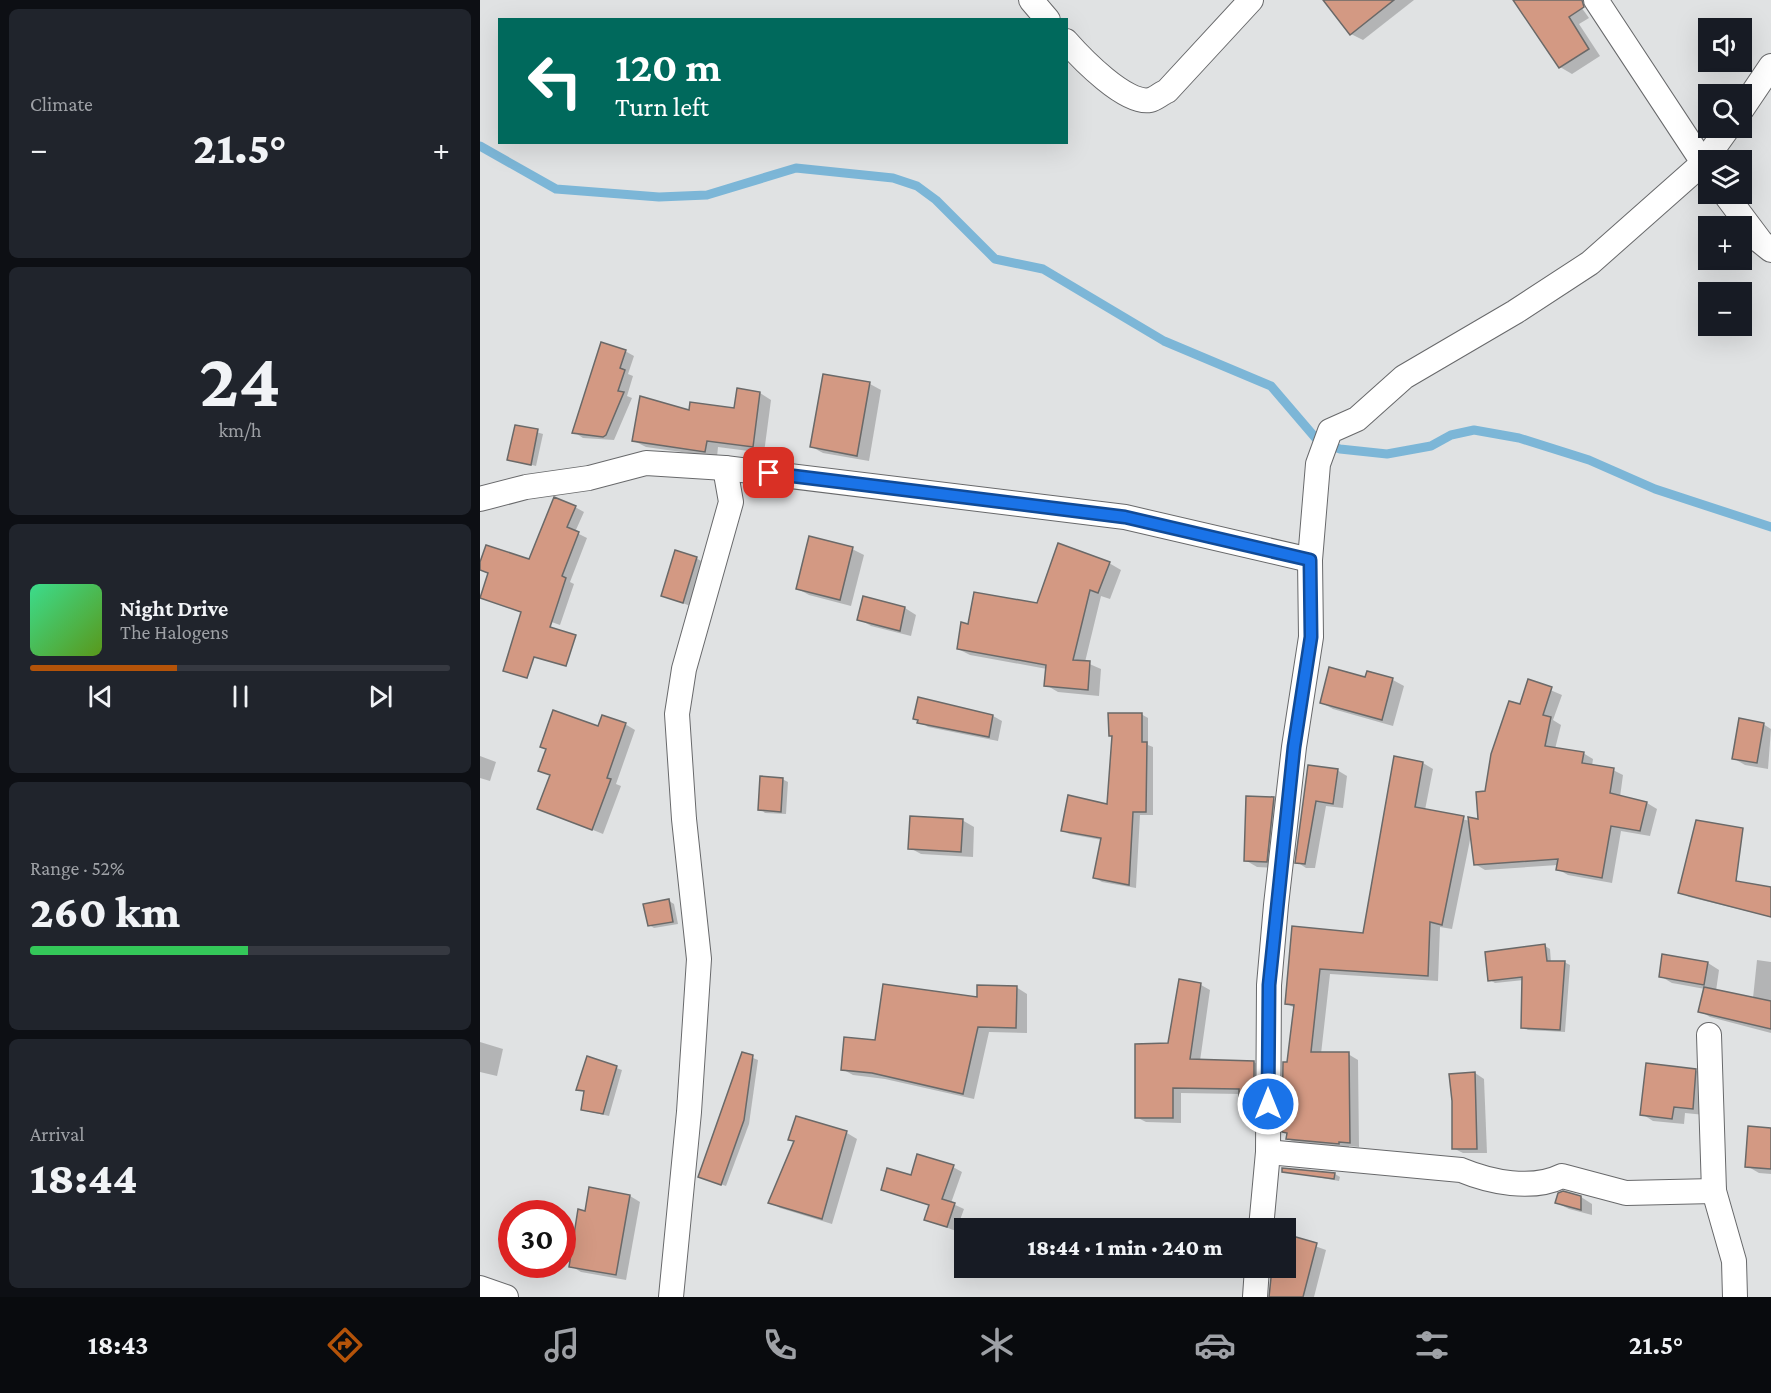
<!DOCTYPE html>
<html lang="en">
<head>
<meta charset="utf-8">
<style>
	body { margin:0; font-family:"Crimson Pro",serif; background:#20242c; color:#f1f3f6; height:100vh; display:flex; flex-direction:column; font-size:22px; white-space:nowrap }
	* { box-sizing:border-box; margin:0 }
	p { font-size:20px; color:#9ea1a6 }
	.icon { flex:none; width:33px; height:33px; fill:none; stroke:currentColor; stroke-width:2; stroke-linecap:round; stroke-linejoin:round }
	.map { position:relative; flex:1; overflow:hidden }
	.details { display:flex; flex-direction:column; gap:9px; padding:9px; background:#0d0f14; width:480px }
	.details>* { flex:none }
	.banner { position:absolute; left:18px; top:18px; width:570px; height:126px; border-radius:0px; box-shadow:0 6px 24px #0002; background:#00695c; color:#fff; overflow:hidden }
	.fabs { position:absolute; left:1218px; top:18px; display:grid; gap:12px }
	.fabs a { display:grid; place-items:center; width:54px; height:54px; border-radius:0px; background:#171b24; box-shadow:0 6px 24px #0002; font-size:30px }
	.speed { position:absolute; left:18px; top:1200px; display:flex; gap:12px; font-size:30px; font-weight:700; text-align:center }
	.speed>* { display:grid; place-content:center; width:78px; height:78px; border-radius:50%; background:#171b24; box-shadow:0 6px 24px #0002; line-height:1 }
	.speed .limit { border:9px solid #d22; background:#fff; color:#111 }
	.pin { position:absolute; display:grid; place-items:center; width:51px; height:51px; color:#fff; margin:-26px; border-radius:12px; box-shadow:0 3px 9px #0006 }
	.me { position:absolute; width:66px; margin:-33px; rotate:0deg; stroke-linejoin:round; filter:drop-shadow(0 0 4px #0008) }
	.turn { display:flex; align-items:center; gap:21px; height:126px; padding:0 18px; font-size:27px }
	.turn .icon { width:78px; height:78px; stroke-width:2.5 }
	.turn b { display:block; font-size:42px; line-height:51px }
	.big { font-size:45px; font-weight:800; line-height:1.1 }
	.details .widget { flex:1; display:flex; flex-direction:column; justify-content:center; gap:9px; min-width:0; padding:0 21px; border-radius:9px; background:#20242c }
	.details .dial { align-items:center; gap:0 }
	.dial b { font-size:78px; line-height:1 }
	.song { display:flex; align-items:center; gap:18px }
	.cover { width:72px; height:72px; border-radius:9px; background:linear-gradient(135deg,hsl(150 70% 55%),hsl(90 70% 35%)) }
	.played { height:6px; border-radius:3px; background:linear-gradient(90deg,#b45309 35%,#363941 35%) }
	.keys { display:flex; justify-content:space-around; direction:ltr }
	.heat { display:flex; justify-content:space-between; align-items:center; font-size:33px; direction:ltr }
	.charge { height:9px; border-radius:4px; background:linear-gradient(90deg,#34c759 52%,#363941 0) }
	.trip { position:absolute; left:474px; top:1218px; width:342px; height:60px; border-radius:0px; background:#171b24; box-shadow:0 6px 24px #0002; font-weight:800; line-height:60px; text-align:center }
	.dock { display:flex; height:96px; justify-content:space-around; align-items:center; background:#090b0e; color:#9ea1a6 }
	.dock .icon { width:42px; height:42px }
	.dock .on { color:#b45309 }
	.dock b { font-size:27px; color:#f1f3f6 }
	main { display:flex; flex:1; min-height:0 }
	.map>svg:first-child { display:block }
</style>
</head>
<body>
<main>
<section class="details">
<div class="widget"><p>Climate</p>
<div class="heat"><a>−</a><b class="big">21.5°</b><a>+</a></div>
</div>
<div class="widget dial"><b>24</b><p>km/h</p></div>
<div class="widget">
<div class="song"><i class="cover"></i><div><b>Night Drive</b><p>The Halogens</p></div></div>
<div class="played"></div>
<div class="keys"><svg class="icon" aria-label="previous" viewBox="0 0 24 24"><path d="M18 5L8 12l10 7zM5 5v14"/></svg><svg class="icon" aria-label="pause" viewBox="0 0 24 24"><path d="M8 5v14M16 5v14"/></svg><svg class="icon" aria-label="next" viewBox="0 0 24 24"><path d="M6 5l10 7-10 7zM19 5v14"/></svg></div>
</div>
<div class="widget"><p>Range · 52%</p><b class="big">260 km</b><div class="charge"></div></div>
<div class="widget"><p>Arrival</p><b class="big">18:44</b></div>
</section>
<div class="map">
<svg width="1291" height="1297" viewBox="0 0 1291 1297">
	<rect width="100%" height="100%" fill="#e0e2e3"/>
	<!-- shadow -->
	<g fill="#0003">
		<path d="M880 0H934L883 40 871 34Z"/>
		<path d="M1048 0H1096L1109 18 1099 24 1120 56 1092 74 1080 67Z"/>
		<path d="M145 351 154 356 148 374 153 376 147 396 152 398 134 440 103 438 94 432Z"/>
		<path d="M390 384 401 390 389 461 343 453 332 447Z"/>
		<path d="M280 393 291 400 284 453 238 447 237 457 166 447 154 441 210 411 255 410Z"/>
		<path d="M36 426 63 434 56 466 29 459Z"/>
		<path d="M95 507 104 512 95 532 107 538 90 582 94 584 80 625 1 597 9 574 0 566 50 560Z"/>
		<path d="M372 549 384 555 371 606 329 595 318 589Z"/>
		<path d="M216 558 228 565 215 608 183 595Z"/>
		<path d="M629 563 641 570 630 599 621 596 605 662 621 669 619 696 578 692 566 685 567 669 490 655 478 649 489 625 558 604Z"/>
		<path d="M384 598 425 608 436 615 431 636 391 626 379 619Z"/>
		<path d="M888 673 913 680 924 686 913 726 853 709 842 703 886 679Z"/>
		<path d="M1049 681 1082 695 1073 720 1081 725 1075 749 1103 753 1113 759 1112 766 1133 770 1143 775 1140 797 1167 803 1177 809 1170 836 1141 831 1132 883 1088 875 1077 869 1078 865 1005 870 995 864 991 835 972 929 960 927 958 981 850 974 841 1054H868L878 1060 879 1147 869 1146V1149L818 1144 808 1139 809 1134 804 1131 815 1008 807 1004 813 928 884 934 915 758 943 763 953 769 945 810 990 821 1000 820 1007 792Z"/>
		<path d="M439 699 513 716 522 721 518 741 448 727 435 718Z"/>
		<path d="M661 714 668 718V745L673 747V815H660L656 888 622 882 615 878 622 840 589 834 582 830 628 805 633 737 630 735Z"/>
		<path d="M145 724 155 730 136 784 141 786 123 834 59 808 71 776 60 770 119 728Z"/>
		<path d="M1283 724 1291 729 1288 769 1265 765 1253 758Z"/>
		<path d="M0 756 16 762 10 781 0 778Z"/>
		<path d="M857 770 867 776 863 808 846 806 835 868H826L817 862 824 798Z"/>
		<path d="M302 779 308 782 306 814 285 813 280 809Z"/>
		<path d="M794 799 805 805 798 868 777 867 765 860Z"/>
		<path d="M482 820 494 827 493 857 441 854 430 848Z"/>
		<path d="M1205 873 1291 889V917L1209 897 1200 892Z"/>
		<path d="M189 901 194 904 198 924 174 928 169 925Z"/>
		<path d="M1065 946 1070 949 1071 963 1084 962 1090 965 1085 1032 1048 1030 1043 1027 1044 980 1015 983 1010 980Z"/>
		<path d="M1277 960 1291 962V1033L1230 1017 1220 1011 1225 989 1192 983 1180 976 1228 963 1239 970 1236 991 1273 998Z"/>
		<path d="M700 981 721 985 730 990 720 1061 774 1062 783 1068V1101H769L760 1094 701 1093V1123L666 1122 656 1117 690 1045Z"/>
		<path d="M536 987 547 994V1033L509 1032 494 1099 405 1079 373 1075 362 1069 397 1042 499 999Z"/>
		<path d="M0 1042 23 1049 17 1076 0 1072Z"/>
		<path d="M263 1054 278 1060 269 1124 246 1186 225 1179Z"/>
		<path d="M108 1058 142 1070 129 1116 102 1110 105 1092 98 1089Z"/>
		<path d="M1215 1070 1227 1077 1225 1115 1205 1113 1204 1124 1173 1121 1162 1114Z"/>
		<path d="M995 1073 1004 1079 1007 1153H983L973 1148Z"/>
		<path d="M317 1118 367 1133 377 1139 352 1224 300 1208 290 1202 315 1142 310 1139Z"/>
		<path d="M1269 1128 1291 1129V1174L1279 1173 1267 1166Z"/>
		<path d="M473 1167 482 1172 471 1203 484 1209 476 1231 446 1220 450 1206 402 1189 432 1177Z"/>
		<path d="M803 1171 855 1174 860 1177 859 1181Z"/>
		<path d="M150 1196 160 1202 146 1280 101 1272 91 1266Z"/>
		<path d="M1101 1197 1112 1204V1215L1089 1209 1077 1203Z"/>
		<path d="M810 1237 846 1250 834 1297H790L793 1268H806V1252Z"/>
	</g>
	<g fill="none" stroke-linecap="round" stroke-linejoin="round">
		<!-- stream -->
		<path stroke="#7cb6d7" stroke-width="9" d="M0 146 76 189 179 197 227 195 316 168 413 178 437 186 456 200 515 259 563 269 684 341 791 386 839 442 860 449 907 454 951 446 971 435 994 430 1039 438 1109 460 1175 489 1291 527"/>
	</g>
	<!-- building -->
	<g fill="#d39983" stroke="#6a6968" stroke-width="1.5">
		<path d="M843 0H914L870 35Z"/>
		<path d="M1033 0H1102L1104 7 1089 17 1109 49 1079 68Z"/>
		<path d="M121 342 146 350 140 368 145 370 138 391 144 392 126 435 123 437 92 433Z"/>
		<path d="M343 374 390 382 377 456 330 447Z"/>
		<path d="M257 388 280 392 273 447 227 441 225 452 152 441 160 396 209 410 210 402 254 408Z"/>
		<path d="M35 425 58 429 51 465 27 460Z"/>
		<path d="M74 497 96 506 87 527 99 532 82 576 86 578 70 627 96 635 86 666 54 657 47 678 23 671 41 612 0 598 8 573 0 570V562L6 545 49 559Z"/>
		<path d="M329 536 373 547 360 600 316 589Z"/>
		<path d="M578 543 630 562 618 593 610 590 593 660 610 661 608 690 564 686 566 665 477 649 481 622 488 624 494 592 557 603Z"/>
		<path d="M195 550 217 557 203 603 181 596Z"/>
		<path d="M383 596 425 607 420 631 377 620Z"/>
		<path d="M849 667 885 677 887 671 913 678 902 720 840 703Z"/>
		<path d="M1048 679 1072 687 1063 715 1071 717 1065 746 1104 752 1102 763 1134 768 1130 793 1167 802 1160 831 1131 826 1122 878 1076 870 1078 859 994 865 988 817 998 819 996 792 1005 791 1011 754 1029 701 1040 704Z"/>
		<path d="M438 697 513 715 509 737 437 723 438 720 433 719Z"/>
		<path d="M73 710 118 726 122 715 146 723 127 778 131 779 112 830 57 809 70 775 58 771 66 749 60 747Z"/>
		<path d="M628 713H662V742H667L666 812H653L649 885 613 878 621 838 581 831 588 795 627 804 632 736H629Z"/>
		<path d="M1259 718 1284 723 1277 763 1252 759Z"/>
		<path d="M914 756 943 762 935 807 984 816 962 925 950 922 948 976 840 969 831 1052H869L870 1143 859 1142V1144L806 1139 807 1133 802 1132 803 1062H807L814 1005 805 1004 812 926 883 933Z"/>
		<path d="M828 765 858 769 853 804 836 801 825 864 815 863Z"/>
		<path d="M280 776 303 778 301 812 278 810Z"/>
		<path d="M766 796 794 797 787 862 764 861Z"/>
		<path d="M430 816 483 819 481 852 428 849Z"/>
		<path d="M1216 820 1263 828 1256 881 1291 887V917L1198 893Z"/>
		<path d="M189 899 193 922 168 926 163 904Z"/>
		<path d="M1065 944 1067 961H1085L1080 1030 1041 1028 1042 977 1008 981 1005 952Z"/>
		<path d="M1182 954 1228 962 1224 985 1179 977Z"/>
		<path d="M699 979 721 983 710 1059 774 1061V1097H759V1089L693 1088V1118H655V1044L688 1043Z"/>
		<path d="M403 984 497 997V985L537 986 536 1028 498 1027 483 1094 392 1073 361 1070 364 1037 395 1040Z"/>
		<path d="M1224 987 1291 1001V1029L1218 1012Z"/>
		<path d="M262 1052 273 1055 264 1120 241 1185 218 1177Z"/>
		<path d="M107 1056 137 1066 123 1114 101 1110 104 1091 96 1090Z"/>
		<path d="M1166 1063 1216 1069 1213 1109 1194 1107 1192 1119 1160 1115Z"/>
		<path d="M995 1072 997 1149H972V1101L969 1074Z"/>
		<path d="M316 1116 367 1131 342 1219 288 1203 314 1141 308 1140Z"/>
		<path d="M1268 1126 1291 1128V1169L1265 1167Z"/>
		<path d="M437 1154 474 1165 462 1199 475 1203 467 1227 444 1220 449 1205 401 1190 407 1168 431 1175Z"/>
		<path d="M802 1168 855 1173 854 1179 802 1172Z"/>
		<path d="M109 1187 150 1195 136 1275 89 1267 98 1209 105 1211Z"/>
		<path d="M1083 1191 1101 1196V1210L1075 1203 1078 1193Z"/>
		<path d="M809 1235 837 1243 823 1297H789L792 1268H806Z"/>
	</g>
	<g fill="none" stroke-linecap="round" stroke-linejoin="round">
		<!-- minor casing -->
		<g stroke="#68696b" stroke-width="26">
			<g id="minor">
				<path d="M551 0 568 20"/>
				<path d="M1116 0 1228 170"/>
				<path d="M586 41C601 58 646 105 670 100 675 99 682 93 687 91L771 0"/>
				<path d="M1262 109 1291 66"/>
				<path d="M1245 194 1281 242 1291 250"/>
				<path d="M0 499 46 487 109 478 166 463 245 468 645 517 830 560"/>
				<path d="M1229 1035 1234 1191 1254 1261 1255 1297"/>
				<path d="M788 1152 981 1170C1010 1182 1052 1191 1082 1176L1146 1193 1234 1191"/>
				<path d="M781 1228 788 1152 789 985 796 905 814 747 831 637 830 560 838 464 850 431 877 419 924 377 1035 312 1110 263 1223 163 1248 128"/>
				<path d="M0 1288 26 1297"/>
				<path d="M191 1297 209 1112 219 959 204 819 197 714 204 669 251 502 245 468"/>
				<path d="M775 1297 777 1268"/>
			</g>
		</g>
		<!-- minor -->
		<use href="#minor" stroke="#fff" stroke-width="24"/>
	</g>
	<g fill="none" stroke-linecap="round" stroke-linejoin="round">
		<!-- route casing -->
		<g stroke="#114b97" stroke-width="15">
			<path id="route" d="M289 473 645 517 830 560 831 637 814 747 789 985 788 1104"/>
		</g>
		<!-- route -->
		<use href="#route" stroke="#1a73e8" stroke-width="10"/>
	</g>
</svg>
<div class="fabs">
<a><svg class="icon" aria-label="sound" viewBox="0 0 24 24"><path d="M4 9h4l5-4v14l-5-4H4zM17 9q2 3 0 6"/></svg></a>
<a><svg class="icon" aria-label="search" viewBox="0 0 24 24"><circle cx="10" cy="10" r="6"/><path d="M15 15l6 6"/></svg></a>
<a><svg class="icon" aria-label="layers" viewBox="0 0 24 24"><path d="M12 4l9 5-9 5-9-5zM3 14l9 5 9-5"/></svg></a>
<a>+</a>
<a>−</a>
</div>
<div class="speed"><div class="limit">30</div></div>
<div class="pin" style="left:289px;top:473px;background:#d93025"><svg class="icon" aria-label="arrive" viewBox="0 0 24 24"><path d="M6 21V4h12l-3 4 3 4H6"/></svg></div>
<svg class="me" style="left:788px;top:1104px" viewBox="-20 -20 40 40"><circle r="17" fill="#1a73e8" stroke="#fff" stroke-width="3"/><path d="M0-11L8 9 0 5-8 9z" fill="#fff"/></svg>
<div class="trip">18:44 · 1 min · 240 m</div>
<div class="banner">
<div class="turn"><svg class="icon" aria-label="left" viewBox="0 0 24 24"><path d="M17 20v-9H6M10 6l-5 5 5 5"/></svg><div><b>120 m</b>Turn left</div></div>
</div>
</div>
</main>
<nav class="dock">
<b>18:43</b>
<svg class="icon on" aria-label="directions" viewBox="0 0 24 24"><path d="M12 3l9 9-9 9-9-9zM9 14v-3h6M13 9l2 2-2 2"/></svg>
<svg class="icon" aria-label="music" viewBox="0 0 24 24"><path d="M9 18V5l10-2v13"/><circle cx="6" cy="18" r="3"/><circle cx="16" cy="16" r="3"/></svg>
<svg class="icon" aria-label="phone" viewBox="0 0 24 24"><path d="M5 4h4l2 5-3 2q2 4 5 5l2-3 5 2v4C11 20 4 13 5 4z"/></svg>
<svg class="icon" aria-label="climate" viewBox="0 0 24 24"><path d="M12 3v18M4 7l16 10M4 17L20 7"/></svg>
<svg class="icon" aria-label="car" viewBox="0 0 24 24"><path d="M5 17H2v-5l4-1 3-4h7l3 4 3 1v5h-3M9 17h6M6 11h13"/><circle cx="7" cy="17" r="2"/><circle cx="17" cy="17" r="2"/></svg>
<svg class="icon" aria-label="filters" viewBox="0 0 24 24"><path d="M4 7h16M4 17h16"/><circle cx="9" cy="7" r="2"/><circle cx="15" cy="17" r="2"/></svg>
<b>21.5°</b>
</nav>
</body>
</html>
